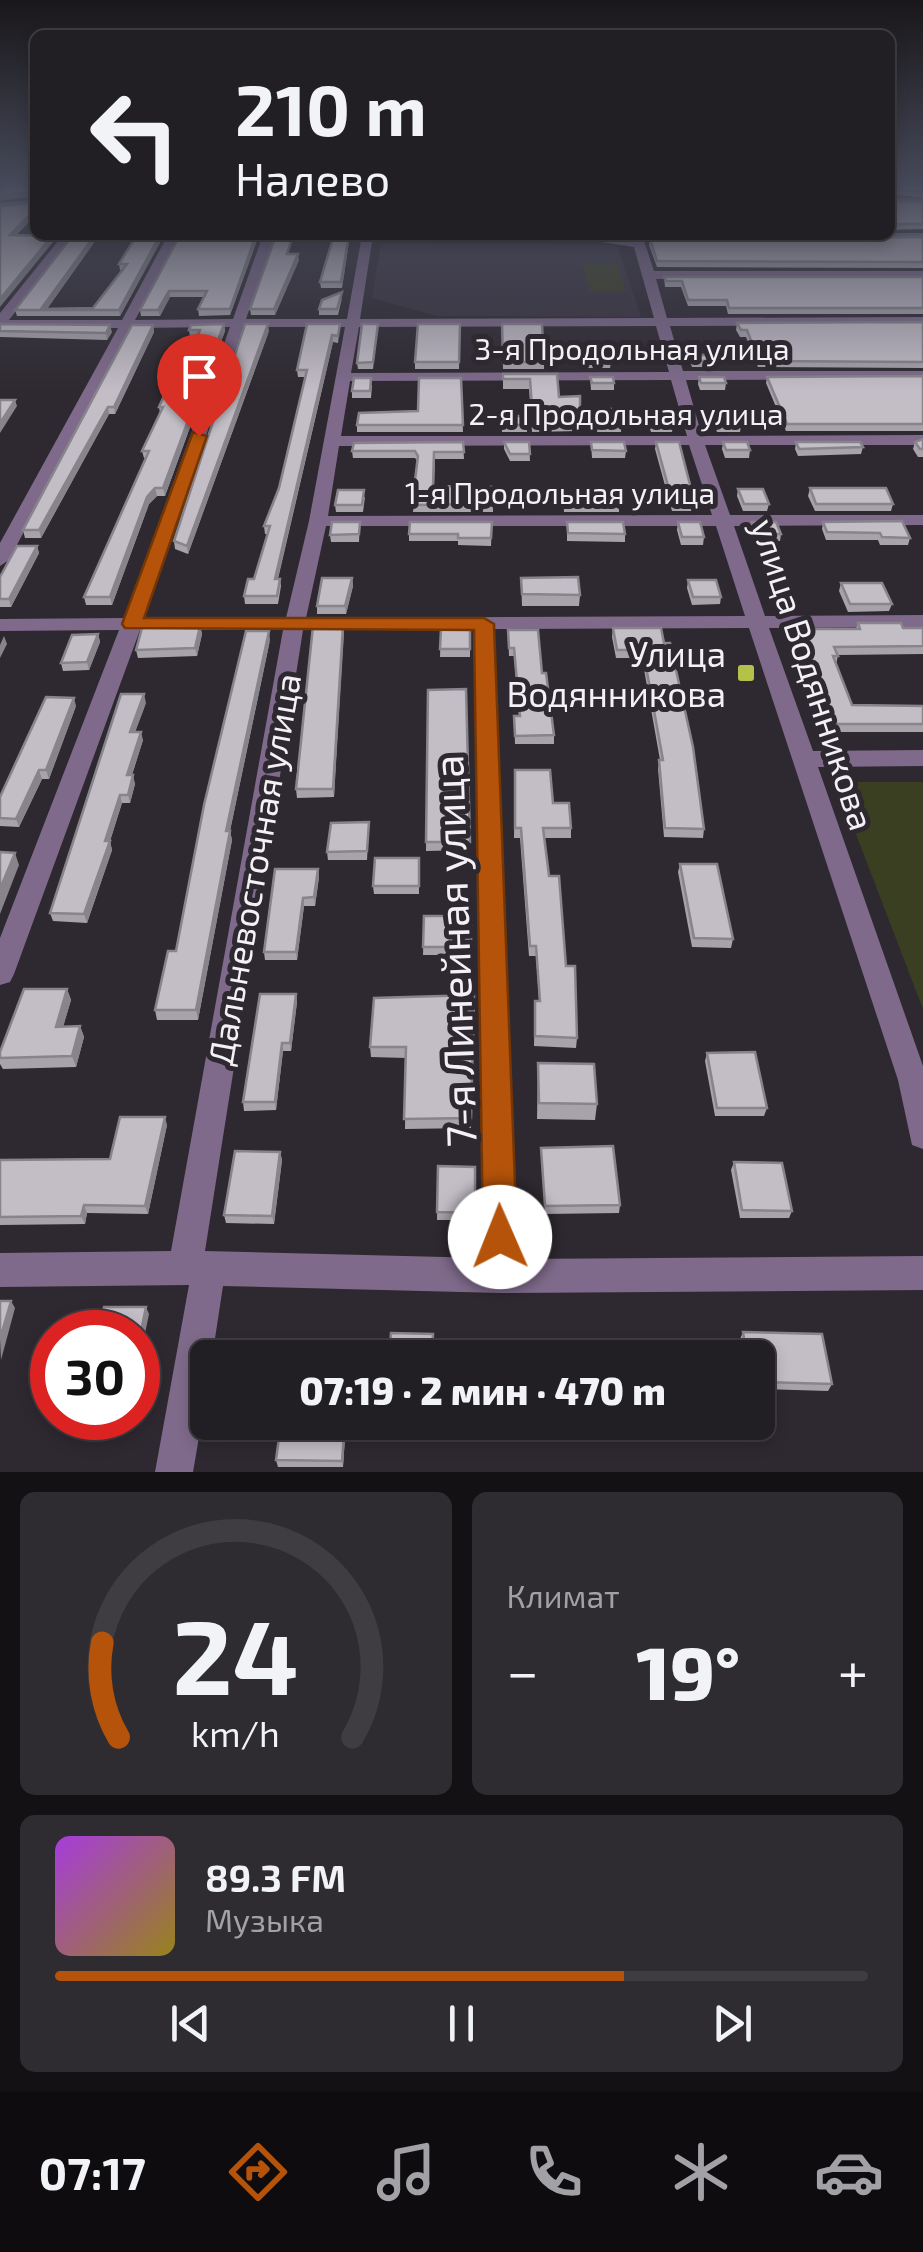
<!DOCTYPE html>
<html lang="ru">
<head>
<meta charset="utf-8">
<style>
	body { margin:0; font-family:"Exo 2",sans-serif; background:#2e2c31; color:#f1f3f6; height:100vh; display:flex; flex-direction:column; font-size:38px; white-space:nowrap }
	* { box-sizing:border-box; margin:0 }
	p { font-size:32px; color:#a2a2a6 }
	.icon { flex:none; width:55px; height:55px; fill:none; stroke:currentColor; stroke-width:2; stroke-linecap:round; stroke-linejoin:round }
	.map { position:relative; height:1472px; overflow:hidden }
	.sheet { display:flex; flex-direction:column; gap:20px; padding:20px; background:#131114; flex:1 }
	.sheet>* { flex:none }
	.top-card { position:absolute; left:30px; top:30px; width:865px; height:210px; border-radius:15px; box-shadow:0 5px 15px #0003,0 0 0 2px #3f3d41; background:#221f24; color:#f1f3f6; overflow:hidden }
	.speed { position:absolute; left:30px; top:1310px; display:flex; gap:20px; font-size:50px; font-weight:700; text-align:center }
	.speed>* { display:grid; place-content:center; width:130px; height:130px; border-radius:50%; background:#221f24; box-shadow:0 5px 15px #0003,0 0 0 2px #3f3d41; line-height:1 }
	.speed .limit { border:15px solid #d22; background:#fff; color:#111 }
	.pin { position:absolute; display:grid; place-items:center; width:85px; height:85px; color:#fff; margin:-102px -42px; border-radius:50% 50% 50% 0; rotate:-45deg; box-shadow:0 0 10px #0007 }
	.pin .icon { rotate:45deg }
	.me { position:absolute; width:110px; margin:-55px; rotate:359deg; stroke-linejoin:round; filter:drop-shadow(0 0 8px #0008) }
	.turn { display:flex; align-items:center; gap:35px; height:210px; padding:0 40px; font-size:45px }
	.turn .icon { width:130px; height:130px; stroke-width:2.5 }
	.turn b { display:block; font-size:70px; line-height:85px }
	.big { font-size:75px; font-weight:800; line-height:1.1 }
	.sheet .widget { flex:1; display:flex; flex-direction:column; justify-content:center; gap:15px; min-width:0; padding:0 35px; border-radius:15px; background:#2e2c31 }
	.sheet .dial { align-items:center; gap:0 }
	.dial svg { height:260px; overflow:visible; fill:none; stroke:#3f3d41; stroke-width:7; stroke-linecap:round; text-anchor:middle }
	.dial text { fill:#f1f3f6; stroke:none }
	.song { display:flex; align-items:center; gap:30px }
	.cover { width:120px; height:120px; border-radius:15px; background:linear-gradient(135deg,hsl(280 70% 55%),hsl(50 70% 35%)) }
	.played { height:10px; border-radius:5px; background:linear-gradient(90deg,#b45309 70%,#3f3d41 70%) }
	.keys { display:flex; justify-content:space-around; direction:ltr }
	.heat { display:flex; justify-content:space-between; align-items:center; font-size:55px; direction:ltr }
	.sheet .tiles { flex:1; display:grid; gap:20px; grid-template-columns:1fr 1fr }
	.widget:last-child { grid-column:span 2 }
	.trip { position:absolute; left:190px; top:1340px; width:585px; height:100px; border-radius:15px; background:#221f24; box-shadow:0 5px 15px #0003,0 0 0 2px #3f3d41; font-weight:800; line-height:100px; text-align:center }
	.menu { display:flex; height:160px; justify-content:space-around; align-items:center; background:#0e0c0e; color:#a2a2a6 }
	.menu .icon { width:70px; height:70px }
	.menu .selected { color:#b45309 }
	.menu b { font-size:45px; color:#f1f3f6 }
	.map>svg:first-child { display:block }
</style>
</head>
<body>
<div class="map">
<svg width="923" height="1472" viewBox="0 0 923 1472">
	<rect width="100%" height="100%" fill="#2e2930"/>
	<!-- built -->
	<path fill="#3a333f" d="M381 243 617 245 641 317 436 316 372 298Z"/>
	<!-- green -->
	<g fill="#3b3f21">
		<path d="M582 264H617L626 291H590Z"/>
		<path d="M836 782H923V1009Z"/>
	</g>
	<g fill="none" stroke-linecap="round" stroke-linejoin="round">
		<!-- minor -->
		<g fill="#7f6a8b" fill-rule="evenodd">
			<rect x="890" y="198" width="33" height="6"/>
			<path d="M35 200V206L0 208V202Z"/>
			<path d="M890 233H923V239L644 241 654 271H923V279H656L667 318 923 317V325L670 326 683 371H923V379L686 380 702 436 923 435V445H705L730 515H923V525L734 526 765 616 923 615V627L769 628 813 751 923 750V766L818 767 923 1066V1149L912 1145 898 1080 749 628 494 629 518 1259 923 1256V1290L501 1293 223 1286 212 1358H208V1385L193 1472H155L189 1285 0 1287V1253L171 1251 283 630H140L14 974 10 982 0 985V938L119 630 0 631V619L124 618 230 327 131 328 9 560 0 566V543L118 328H0V313L63 235H75L9 320H122L168 235H180L135 320 233 319 263 235H275L246 319H347L362 235 602 236 629 240 631 235ZM372 242H602L634 247 654 318 360 319ZM656 326 669 372 351 373 359 327ZM243 327H345L309 521 286 618H144ZM671 380 687 436H341L350 381ZM689 445 712 515 328 516 339 446ZM326 526H716L745 616 306 618ZM474 629 484 1258 205 1251 303 630Z"/>
		</g>
	</g>
	<!-- wall -->
	<g fill="#a8a3aa" fill-rule="evenodd">
		<path d="M890 185H923V198L890 194Z"/>
		<path d="M890 201 923 202V229L890 230Z"/>
		<path d="M73 235H164L120 316H17L15 310ZM98 237H135L119 264 120 270H122L93 308 47 309Z"/>
		<path d="M180 235H259L230 315 199 316 198 309 204 297H170L160 316H141L140 310Z"/>
		<path d="M334 235H350L342 288H321L320 282Z"/>
		<path d="M923 237V268L657 267 649 245 650 239Z"/>
		<path d="M289 254 299 260 275 315H251L250 309Z"/>
		<path d="M664 277H923V314H728L726 306H688L681 287H665Z"/>
		<path d="M342 298 338 315H319V309Z"/>
		<path d="M923 322V368L758 367 746 337H740L736 330 737 323Z"/>
		<path d="M0 324 112 332 107 340 0 337Z"/>
		<path d="M224 324 225 331 165 496H157L149 504 112 605H86L84 597 146 458H144L142 451 160 413 159 407 177 387 197 337H190L189 330Z"/>
		<path d="M340 324 338 343 333 342 278 579H280L281 586 278 604H245L244 596 254 579 267 534H265L264 526 279 488 306 377H298L297 370Z"/>
		<path d="M378 324 373 369H358L357 363Z"/>
		<path d="M460 324 459 369H415V362Z"/>
		<path d="M502 324 544 362V369H503Z"/>
		<path d="M153 325 154 332 115 414H109L41 538H25L23 530Z"/>
		<path d="M269 331 188 554 175 549 174 541Z"/>
		<path d="M584 355 611 362 610 368H586Z"/>
		<path d="M691 355 718 361 717 367H692L690 361Z"/>
		<path d="M503 374H557L559 397 580 420 579 431 532 432 529 389H503Z"/>
		<path d="M923 376V431H786L766 383 767 377Z"/>
		<path d="M590 377 614 383V390H591Z"/>
		<path d="M699 377 726 383 725 390H700L698 384Z"/>
		<path d="M461 378 463 432H357V425L418 411Z"/>
		<path d="M372 385 371 398H352V391Z"/>
		<path d="M588 409 622 418 621 432H589Z"/>
		<path d="M501 416 527 425V432H502Z"/>
		<path d="M649 416 673 425 672 432H651L648 423Z"/>
		<path d="M715 416 741 425 740 432H717L714 423Z"/>
		<path d="M923 439V457H918L913 449 915 442Z"/>
		<path d="M463 442 464 459H435L434 486 493 487V512H413L418 462 415 458H353L352 451Z"/>
		<path d="M504 442H529L530 461H510L504 449Z"/>
		<path d="M591 442 626 451 625 458H592Z"/>
		<path d="M656 442 695 504 694 511H672L655 449Z"/>
		<path d="M723 442 750 450 749 458H725L722 449Z"/>
		<path d="M796 442 863 447 861 454 798 456 795 449Z"/>
		<path d="M810 488 893 504 891 511H815L808 496Z"/>
		<path d="M738 489 769 504 767 511H743L737 496Z"/>
		<path d="M563 492 619 504V512H564Z"/>
		<path d="M365 497 363 512H336L335 505Z"/>
		<path d="M360 522 359 542H331L330 535Z"/>
		<path d="M492 522 491 546 458 545V541H409V534Z"/>
		<path d="M567 522 625 534V542L567 541Z"/>
		<path d="M678 522 704 537 703 545H681L677 530Z"/>
		<path d="M752 522 781 534 780 541 756 542 751 530Z"/>
		<path d="M823 522 910 538 908 545H880L878 540H826L822 529Z"/>
		<path d="M37 546 39 553 11 607H0V577Z"/>
		<path d="M352 578 353 586 346 614H317V606Z"/>
		<path d="M521 578 580 595 579 606H522Z"/>
		<path d="M688 580 721 597 720 604 692 605 687 588Z"/>
		<path d="M841 583 892 604 889 611 848 612 839 591Z"/>
		<path d="M858 623 903 628H923V654L838 655 836 665 852 705 923 706V732H832L794 637 796 629H856Z"/>
		<path d="M200 626 202 634 197 656 138 658 136 650Z"/>
		<path d="M343 626 334 797 297 798 296 789Z"/>
		<path d="M613 628H661L704 829 703 838 664 837 658 769 660 760 642 658H616L612 637Z"/>
		<path d="M441 629H470V657H440Z"/>
		<path d="M508 630 542 673 554 735V744H515L514 716H519L514 656H509Z"/>
		<path d="M98 634 100 642 89 670 63 671 61 663Z"/>
		<path d="M270 640 230 831 232 840 198 1020H157L155 1010 176 951Z"/>
		<path d="M466 689 470 850 426 851 428 690Z"/>
		<path d="M146 703 135 732 143 740 132 775 135 784 130 803H122L110 841 112 850 87 923 53 921 50 913Z"/>
		<path d="M76 706 49 779H42L19 827 0 826V797Z"/>
		<path d="M515 770 553 803 571 828V838H544L549 876 566 966 577 1038 576 1048 534 1046 535 1001H539L536 956H529L520 838H514Z"/>
		<path d="M369 822 367 860H328L327 852Z"/>
		<path d="M419 858V894H374L373 886Z"/>
		<path d="M680 864 733 939 731 948 692 947 678 872Z"/>
		<path d="M318 869 319 877 315 906H304L297 960H265L264 952Z"/>
		<path d="M424 916H471V955H423Z"/>
		<path d="M67 989 71 1000 63 1026H80L84 1037 76 1067 3 1069 0 1064V1052Z"/>
		<path d="M296 994 297 1002 291 1051H283L276 1110 244 1111 243 1102Z"/>
		<path d="M474 995 471 1128 405 1129 406 1058 371 1057 370 1047Z"/>
		<path d="M707 1053 767 1108 764 1116H715L705 1061Z"/>
		<path d="M538 1063 597 1104 595 1120 537 1119Z"/>
		<path d="M167 1125 148 1214 87 1213 85 1224 0 1225V1160L110 1159Z"/>
		<path d="M541 1148 620 1205 619 1213 545 1214Z"/>
		<path d="M280 1152 282 1160 274 1224 226 1223 224 1215Z"/>
		<path d="M734 1162 792 1211 789 1218H740L731 1170Z"/>
		<path d="M438 1166 475 1167V1220H437Z"/>
		<path d="M743 1332 832 1384 828 1391 758 1389V1358H743L740 1339Z"/>
		<path d="M346 1422 343 1467H278L276 1460Z"/>
	</g>
	<!-- shaded-wall -->
	<g fill="#88848b">
		<path d="M34 191 35 196 0 201V196Z"/>
		<path d="M35 209V216L11 241 10 235Z"/>
		<path d="M95 235H98V237L46 310 41 309Z"/>
		<path d="M160 235H164L120 316 119 310Z"/>
		<path d="M256 235H259L230 315V309Z"/>
		<path d="M349 235H350L342 288 341 282Z"/>
		<path d="M52 236 53 242 0 307V299Z"/>
		<path d="M298 254 299 260 275 315 274 309Z"/>
		<path d="M169 291 170 297 160 316 158 310Z"/>
		<path d="M224 324 225 331 165 496 163 488Z"/>
		<path d="M268 324 269 331 188 554 187 546Z"/>
		<path d="M110 325 112 332 107 340 106 333Z"/>
		<path d="M153 325 154 332 115 414 114 407Z"/>
		<path d="M332 335 333 342 276 586 275 579Z"/>
		<path d="M15 400 17 406 0 433V423Z"/>
		<path d="M108 407 109 414 41 538 39 530Z"/>
		<path d="M155 488 157 496 149 504 112 605 110 597 147 497Z"/>
		<path d="M37 546 39 553 11 607 9 599Z"/>
		<path d="M352 578 353 586 346 614 345 606Z"/>
		<path d="M200 626 202 634 197 656 195 648Z"/>
		<path d="M343 626 344 634 334 797 333 789Z"/>
		<path d="M269 631 270 640 228 840 226 831Z"/>
		<path d="M98 634 100 642 89 670 87 662Z"/>
		<path d="M4 636 7 644 0 658V645Z"/>
		<path d="M144 694 146 703 132 740 130 732Z"/>
		<path d="M74 698 76 706 49 779 46 770Z"/>
		<path d="M141 732 143 740 129 784 127 775Z"/>
		<path d="M39 770 42 779 19 827 16 819Z"/>
		<path d="M133 775 135 784 130 803 128 795Z"/>
		<path d="M120 795 122 803 110 841 112 850 87 923 84 914 105 841Z"/>
		<path d="M230 831 232 840 198 1020 196 1010Z"/>
		<path d="M15 853 19 865 0 914V889Z"/>
		<path d="M318 869 319 877 315 906 314 897Z"/>
		<path d="M303 898 304 906 297 960 296 952Z"/>
		<path d="M67 989 71 1000 60 1038 56 1027Z"/>
		<path d="M296 994 297 1002 291 1051 290 1043Z"/>
		<path d="M80 1026 84 1037 76 1067 72 1056Z"/>
		<path d="M282 1043 283 1051 276 1110 275 1102Z"/>
		<path d="M165 1117 167 1125 148 1214 145 1206Z"/>
		<path d="M280 1152 282 1160 274 1224 272 1216Z"/>
		<path d="M84 1205 87 1213 85 1224 81 1216Z"/>
		<path d="M11 1301 15 1308 1 1360 0 1339Z"/>
		<path d="M146 1307 149 1314 140 1358 138 1346Z"/>
		<path d="M345 1422H346L343 1467 342 1461Z"/>
	</g>
	<!-- building -->
	<g fill="#c3bdc6" stroke="#88848b" stroke-width="2.5">
		<path d="M0 185H35V197L34 191 0 196Z"/>
		<path d="M890 185H923V192L891 189 890 195Z"/>
		<path d="M890 201 923 202V224H890Z"/>
		<path d="M35 203V209L10 235 52 236 0 299V206Z"/>
		<path d="M73 235H95L41 309 93 308 127 264H119L137 235H160L119 310H15Z"/>
		<path d="M180 235H256L230 309H198L207 291H169L158 310H140Z"/>
		<path d="M276 235H293L287 254H298L274 309H250Z"/>
		<path d="M334 235H349L341 282H320Z"/>
		<path d="M923 237V262L657 261 650 239Z"/>
		<path d="M664 277H923V308H729L727 300H688L682 281H666Z"/>
		<path d="M342 292 337 309H319L322 300Z"/>
		<path d="M923 322V362L759 361 747 330H741L737 323Z"/>
		<path d="M0 324 110 325 106 333 0 331Z"/>
		<path d="M224 324 163 488H155L147 497 110 597H84L149 451H142L163 407H159L168 387H177L200 330H189L191 325Z"/>
		<path d="M245 324H268L187 546 174 541Z"/>
		<path d="M307 324H340L338 336 332 335 275 579H280L277 596H244L248 579H254L270 526H264L279 488 307 370H297Z"/>
		<path d="M362 324H378L373 362 357 363Z"/>
		<path d="M418 324H460L459 362H415Z"/>
		<path d="M502 324H542L544 362H503Z"/>
		<path d="M132 325H153L114 407H108L39 530H23Z"/>
		<path d="M609 352 611 362H586L584 355Z"/>
		<path d="M691 355H715L718 361H693Z"/>
		<path d="M503 374H557L559 397 580 396V420L533 422 530 379H503Z"/>
		<path d="M923 376V424H787L767 377Z"/>
		<path d="M590 377H613L614 383H592Z"/>
		<path d="M699 377H724L726 383H701Z"/>
		<path d="M354 378H371L370 391H352Z"/>
		<path d="M419 378H461L463 425H357L359 413 418 411Z"/>
		<path d="M0 400H15L0 423Z"/>
		<path d="M588 409H620L622 418H590Z"/>
		<path d="M501 416H525L527 425H502Z"/>
		<path d="M649 416H670L673 425H652Z"/>
		<path d="M715 416H737L741 425H718Z"/>
		<path d="M923 439V449H920L915 442Z"/>
		<path d="M463 442 464 452H434L433 486 493 487V504L412 505 418 456 415 451H352L354 443Z"/>
		<path d="M504 442H529L530 454H510Z"/>
		<path d="M591 442H624L626 451 592 450Z"/>
		<path d="M656 442H679L695 504H673Z"/>
		<path d="M723 442H747L750 450H726Z"/>
		<path d="M796 442H860L863 447 799 449Z"/>
		<path d="M810 488H886L893 504H816Z"/>
		<path d="M738 489H763L769 504H744Z"/>
		<path d="M338 490H364L362 505H335Z"/>
		<path d="M563 492H617L619 504H564Z"/>
		<path d="M902 521 910 538 882 537 880 533 827 532 823 522Z"/>
		<path d="M332 522H360L359 534 330 535Z"/>
		<path d="M410 522H492L491 538H458V534H409Z"/>
		<path d="M567 522H623L625 534 568 533Z"/>
		<path d="M678 522H700L704 537H682Z"/>
		<path d="M752 522H776L781 534H757Z"/>
		<path d="M17 546H37L9 599H0V577Z"/>
		<path d="M578 577 580 595 522 594 521 578Z"/>
		<path d="M322 578H352L345 606H317Z"/>
		<path d="M688 580H716L721 597H693Z"/>
		<path d="M841 583H882L892 604H850Z"/>
		<path d="M858 623H901L903 628H923V646L834 647 838 656H833L852 705 923 706V724H834L796 629H860Z"/>
		<path d="M200 626 195 648 136 650 142 628Z"/>
		<path d="M313 626H343L333 789H296Z"/>
		<path d="M613 628H661L664 643H670L693 747 704 829 665 828 659 760H663L643 650H617Z"/>
		<path d="M441 629H470V649H440Z"/>
		<path d="M508 630H538L542 673H546L554 735 515 736 514 716H520L514 648H509Z"/>
		<path d="M246 631H269L226 831H230L196 1010H155L168 951H176L204 805Z"/>
		<path d="M98 634 87 662 61 663 72 635Z"/>
		<path d="M466 689 470 842H426L428 690Z"/>
		<path d="M121 694H144L130 732H141L127 775H133L128 795H120L105 841H110L84 914 50 913Z"/>
		<path d="M46 697 74 698 46 770H39L16 819 0 818V797Z"/>
		<path d="M515 770H550L553 803H569L571 828H543L549 876H559L566 966H575L577 1038 535 1036V1001H540L536 946H530L521 828H515Z"/>
		<path d="M369 822 367 851 327 852 331 823Z"/>
		<path d="M0 852 15 853 0 889Z"/>
		<path d="M375 858H419V886H373Z"/>
		<path d="M680 864H717L733 939 694 938Z"/>
		<path d="M275 869H318L314 897 303 898 296 952H264Z"/>
		<path d="M424 916H471V947H423Z"/>
		<path d="M24 989H67L56 1027 80 1026 72 1056 0 1058V1052Z"/>
		<path d="M260 994H296L290 1043H282L275 1102H243Z"/>
		<path d="M474 995 471 1118 404 1119 406 1047H370L374 998Z"/>
		<path d="M755 1052 767 1108H717L707 1053Z"/>
		<path d="M538 1063 594 1064 597 1104 539 1103Z"/>
		<path d="M120 1117H165L145 1206 84 1205 81 1216 0 1217V1160L110 1159Z"/>
		<path d="M613 1146 620 1205 545 1206 541 1148Z"/>
		<path d="M235 1151 280 1152 272 1216 224 1215Z"/>
		<path d="M734 1162 782 1163 792 1211 742 1210Z"/>
		<path d="M438 1166 475 1167V1213L437 1212Z"/>
		<path d="M0 1301H11L0 1339Z"/>
		<path d="M104 1307H146L138 1346V1332H97Z"/>
		<path d="M743 1332 822 1334 832 1384 758 1382V1358H747Z"/>
		<path d="M391 1333 433 1334 432 1358H389Z"/>
		<path d="M556 1344H604L606 1358H557Z"/>
		<path d="M281 1422H345L342 1461 276 1460Z"/>
	</g>
	<!-- sky -->
	<linearGradient id="sky" x2="0" y2="1"><stop stop-color="#19171a"/><stop offset="0.47" stop-color="#464959"/><stop offset="1" stop-color="#464959" stop-opacity="0"/></linearGradient>
	<rect width="923" height="392" fill="url(#sky)"/>
	<!-- route -->
	<path fill="#b45309" stroke="#753606" stroke-width="2.5" d="M193 432 207 436 144 618H484L494 624 517 1237 512 1249 500 1254 488 1249 483 1237 474 630 125 628 122 624Z"/>
	<!-- markers -->
	<rect fill="#b4c24a" stroke="#2e2930" stroke-width="4" x="736" y="663" width="20" height="20" rx="5"/>
	<g text-anchor="middle" dominant-baseline="central" stroke-width="10" stroke-linejoin="round" paint-order="stroke">
		<!-- far-street labels -->
		<g font-size="30" fill="#f4f1f6" stroke="#2e2930">
			<text x="632" y="348">3-я Продольная улица</text>
			<text x="626" y="413">2-я Продольная улица</text>
			<text x="560" y="492">1-я Продольная улица</text>
		</g>
		<!-- poi labels -->
		<g font-size="35" fill="#f4f1f6" stroke="#2e2930" text-anchor="end">
			<text x="726" y="653">Улица<tspan x="726" dy="40">Водянникова</tspan></text>
		</g>
		<!-- street labels -->
		<g font-size="35" fill="#f4f1f6" stroke="#2e2930">
			<text transform="translate(814 674) rotate(72)">улица Водянникова</text>
			<text transform="translate(253 869) rotate(-80)">Дальневосточная улица</text>
		</g>
		<!-- near-street labels -->
		<g font-size="42" fill="#f4f1f6" stroke="#2e2930">
			<text transform="translate(453 951) rotate(-92)">7-я Линейная улица</text>
		</g>
	</g>
</svg>
<div class="speed"><div class="limit">30</div></div>
<div class="pin" style="left:199px;top:436px;background:#d93025"><svg class="icon" aria-label="arrive" viewBox="0 0 24 24"><path d="M6 21V4h12l-3 4 3 4H6"/></svg></div>
<svg class="me" style="left:500px;top:1237px" viewBox="-20 -20 40 40"><circle r="19" fill="#fff"/><path d="M0-13L10 11 0 6-10 11z" fill="#b45309"/></svg>
<div class="trip">07:19 · 2 мин · 470 m</div>
<div class="top-card">
<div class="turn"><svg class="icon" aria-label="left" viewBox="0 0 24 24"><path d="M17 20v-9H6M10 6l-5 5 5 5"/></svg><div><b>210 m</b>Налево</div></div>
</div>
</div>
<section class="sheet">
<div class="tiles">
<div class="widget dial"><svg viewBox="0 0 100 80">
<path d="M14 69A42 42 0 1 1 86 69"/>
<path d="M14 69A42 42 0 0 1 9 40" stroke="#b45309"/>
<text x="50" y="56" font-size="32" font-weight="700">24</text>
<text x="50" y="72" font-size="11">km/h</text>
</svg></div>
<div class="widget"><p>Климат</p>
<div class="heat"><a>−</a><b class="big">19°</b><a>+</a></div>
</div>
<div class="widget">
<div class="song"><i class="cover"></i><div><b>89.3 FM</b><p>Музыка</p></div></div>
<div class="played"></div>
<div class="keys"><svg class="icon" aria-label="previous" viewBox="0 0 24 24"><path d="M18 5L8 12l10 7zM5 5v14"/></svg><svg class="icon" aria-label="pause" viewBox="0 0 24 24"><path d="M8 5v14M16 5v14"/></svg><svg class="icon" aria-label="next" viewBox="0 0 24 24"><path d="M6 5l10 7-10 7zM19 5v14"/></svg></div>
</div>
</div>
</section>
<nav class="menu">
<b>07:17</b>
<svg class="icon selected" aria-label="directions" viewBox="0 0 24 24"><path d="M12 3l9 9-9 9-9-9zM9 14v-3h6M13 9l2 2-2 2"/></svg>
<svg class="icon" aria-label="music" viewBox="0 0 24 24"><path d="M9 18V5l10-2v13"/><circle cx="6" cy="18" r="3"/><circle cx="16" cy="16" r="3"/></svg>
<svg class="icon" aria-label="phone" viewBox="0 0 24 24"><path d="M5 4h4l2 5-3 2q2 4 5 5l2-3 5 2v4C11 20 4 13 5 4z"/></svg>
<svg class="icon" aria-label="climate" viewBox="0 0 24 24"><path d="M12 3v18M4 7l16 10M4 17L20 7"/></svg>
<svg class="icon" aria-label="car" viewBox="0 0 24 24"><path d="M5 17H2v-5l4-1 3-4h7l3 4 3 1v5h-3M9 17h6M6 11h13"/><circle cx="7" cy="17" r="2"/><circle cx="17" cy="17" r="2"/></svg>
</nav>
</body>
</html>
